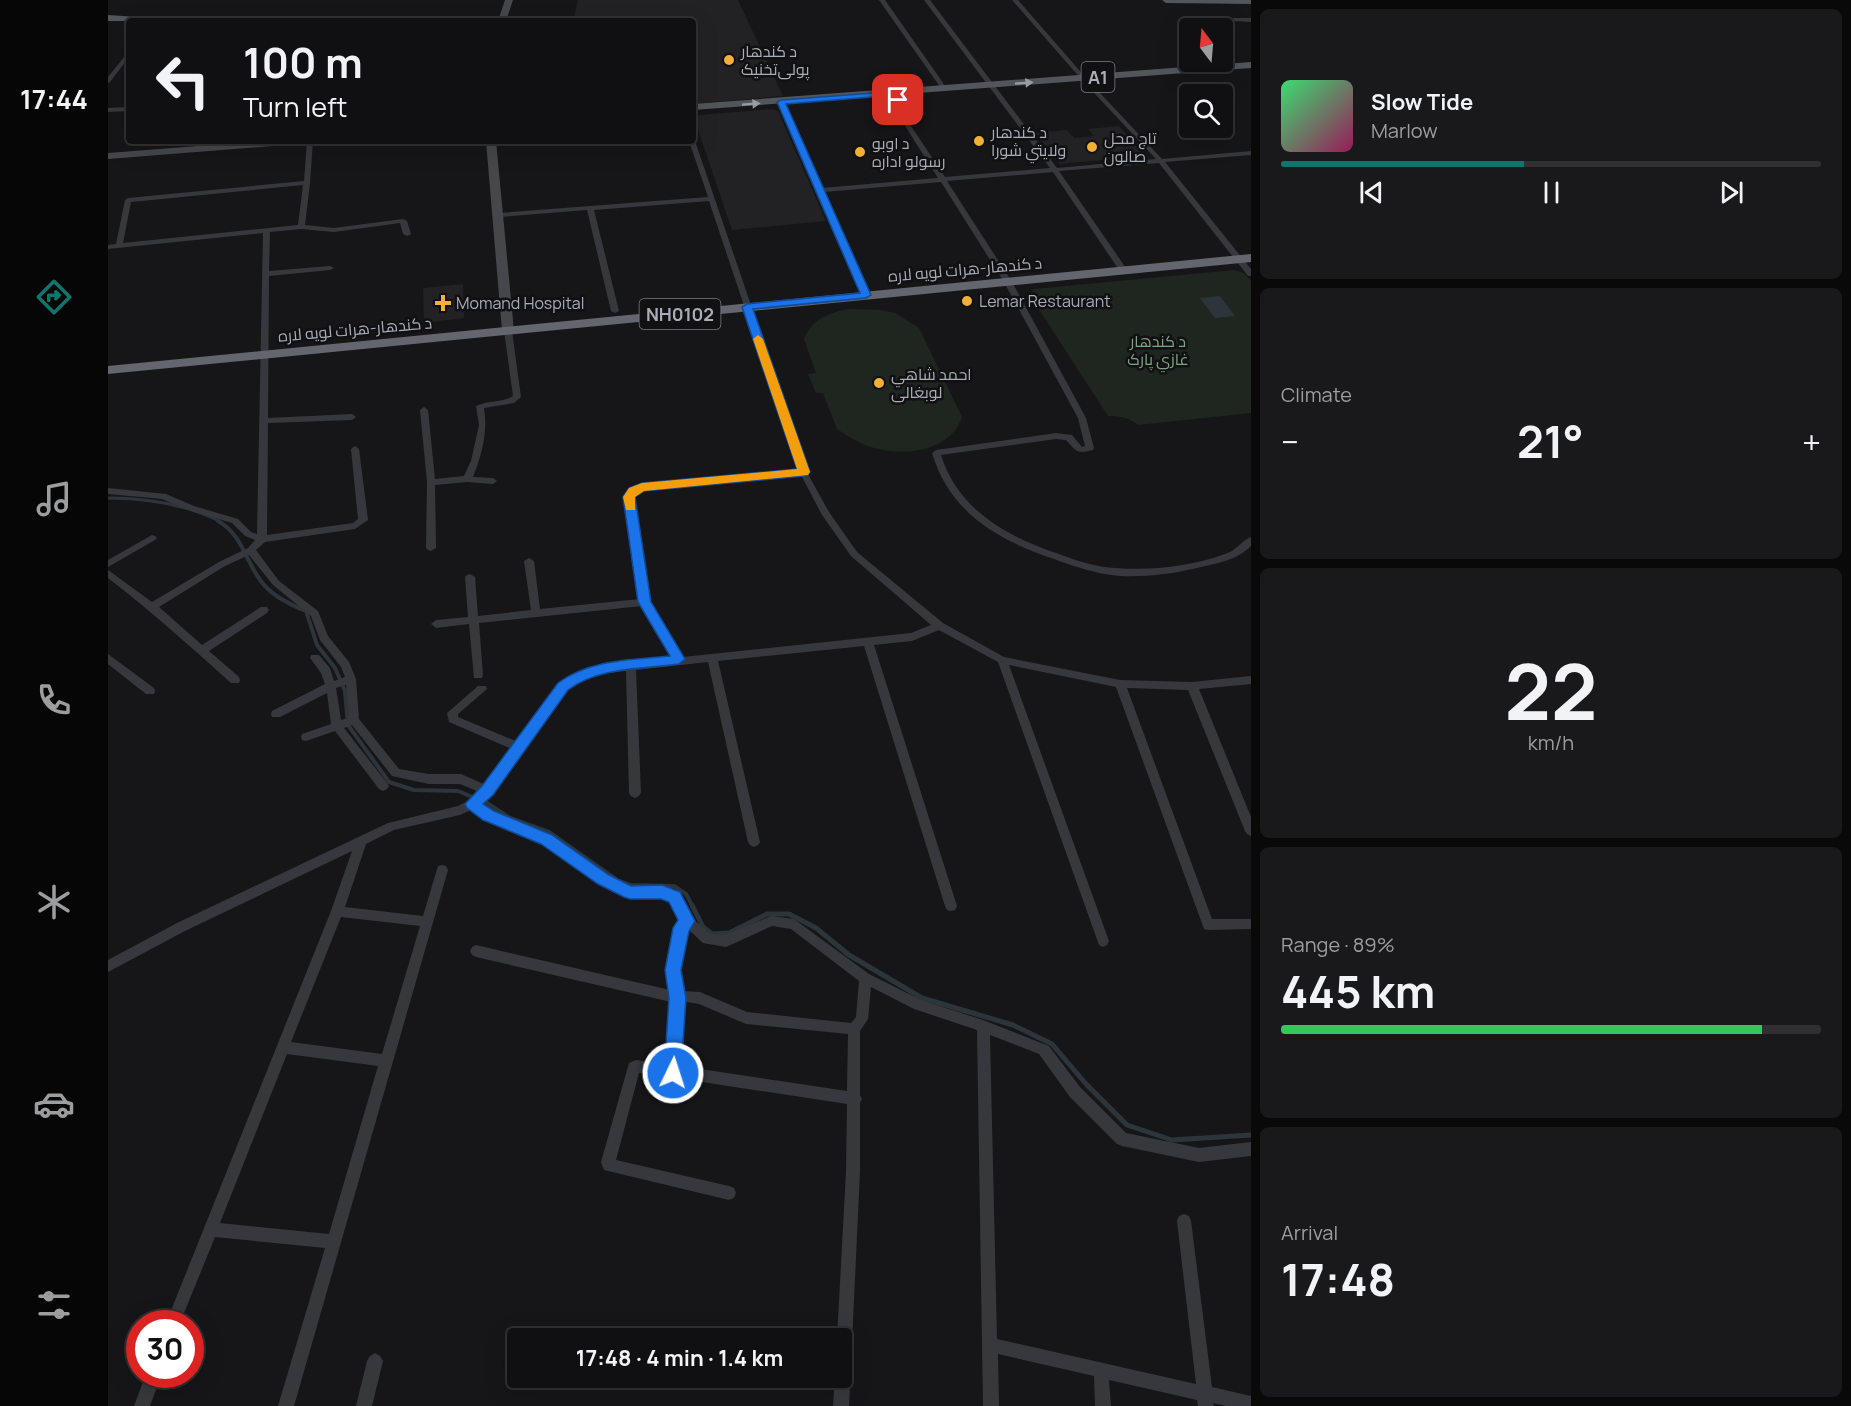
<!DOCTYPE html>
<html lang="en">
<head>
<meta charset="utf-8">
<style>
	body { margin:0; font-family:Manrope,Cairo,sans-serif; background:#19191b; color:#f1f3f6; height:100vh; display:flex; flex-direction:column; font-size:22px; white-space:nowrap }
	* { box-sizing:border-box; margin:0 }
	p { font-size:20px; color:#9c9d9f }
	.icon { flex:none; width:33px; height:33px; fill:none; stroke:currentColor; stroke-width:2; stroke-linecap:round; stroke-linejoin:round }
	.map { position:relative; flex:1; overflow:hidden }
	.panel { display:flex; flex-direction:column; gap:9px; padding:9px; background:#09090a; width:600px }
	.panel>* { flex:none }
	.top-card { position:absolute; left:18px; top:18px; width:570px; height:126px; border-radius:6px; box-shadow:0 6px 24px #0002,0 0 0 2px #303032; background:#101012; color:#f1f3f6; overflow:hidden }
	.needle { width:39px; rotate:344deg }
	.buttons { position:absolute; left:1071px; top:18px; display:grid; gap:12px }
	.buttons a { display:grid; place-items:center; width:54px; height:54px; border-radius:6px; background:#101012; box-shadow:0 6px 24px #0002,0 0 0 2px #303032; font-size:30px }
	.speed { position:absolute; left:18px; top:1310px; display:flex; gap:12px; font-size:30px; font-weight:700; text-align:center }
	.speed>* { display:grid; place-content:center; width:78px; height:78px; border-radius:50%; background:#101012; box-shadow:0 6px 24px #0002,0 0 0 2px #303032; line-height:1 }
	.speed .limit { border:9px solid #d22; background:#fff; color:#111 }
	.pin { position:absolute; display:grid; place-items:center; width:51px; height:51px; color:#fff; margin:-26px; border-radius:12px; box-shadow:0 3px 9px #0006 }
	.me { position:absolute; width:66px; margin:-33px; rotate:4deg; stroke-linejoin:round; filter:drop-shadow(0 0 4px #0008) }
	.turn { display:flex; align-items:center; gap:21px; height:126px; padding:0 18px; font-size:27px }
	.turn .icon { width:78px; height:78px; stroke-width:2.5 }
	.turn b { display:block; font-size:42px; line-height:51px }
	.big { font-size:45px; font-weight:700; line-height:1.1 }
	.panel .widget { flex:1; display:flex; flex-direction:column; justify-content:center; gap:9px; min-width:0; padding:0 21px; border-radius:9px; background:#19191b }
	.panel .dial { align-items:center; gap:0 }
	.dial b { font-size:78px; line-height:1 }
	.song { display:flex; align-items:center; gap:18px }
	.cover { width:72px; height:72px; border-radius:9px; background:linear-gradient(135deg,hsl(140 70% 55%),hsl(330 70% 35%)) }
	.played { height:6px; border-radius:3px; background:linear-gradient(90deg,#0f766e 45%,#303032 45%) }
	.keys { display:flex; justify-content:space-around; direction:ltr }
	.heat { display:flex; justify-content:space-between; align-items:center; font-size:33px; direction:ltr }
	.charge { height:9px; border-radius:4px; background:linear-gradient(90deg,#34c759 89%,#303032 0) }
	.trip { position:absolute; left:399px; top:1328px; width:345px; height:60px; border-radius:6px; background:#101012; box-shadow:0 6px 24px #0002,0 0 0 2px #303032; font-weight:700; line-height:60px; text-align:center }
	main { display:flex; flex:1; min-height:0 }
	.dock { display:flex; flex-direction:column; width:108px; justify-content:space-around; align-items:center; background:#060607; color:#9c9d9f }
	.dock .icon { width:42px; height:42px }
	.dock .current { color:#0f766e }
	.dock b { font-size:27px; color:#f1f3f6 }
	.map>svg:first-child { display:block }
</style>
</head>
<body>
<main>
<nav class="dock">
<b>17:44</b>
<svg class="icon current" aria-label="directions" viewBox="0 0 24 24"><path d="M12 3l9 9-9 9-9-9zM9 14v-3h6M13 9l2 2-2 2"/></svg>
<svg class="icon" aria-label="music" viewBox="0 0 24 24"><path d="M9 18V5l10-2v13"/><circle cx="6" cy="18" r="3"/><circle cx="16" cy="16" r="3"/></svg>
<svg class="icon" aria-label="phone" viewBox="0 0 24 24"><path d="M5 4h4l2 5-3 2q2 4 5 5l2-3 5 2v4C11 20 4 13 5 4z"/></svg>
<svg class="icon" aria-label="climate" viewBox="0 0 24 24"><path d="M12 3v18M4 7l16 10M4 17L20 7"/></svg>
<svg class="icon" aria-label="car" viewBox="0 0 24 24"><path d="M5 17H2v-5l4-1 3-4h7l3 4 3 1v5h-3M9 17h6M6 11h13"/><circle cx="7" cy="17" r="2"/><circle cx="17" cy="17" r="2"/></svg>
<svg class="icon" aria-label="filters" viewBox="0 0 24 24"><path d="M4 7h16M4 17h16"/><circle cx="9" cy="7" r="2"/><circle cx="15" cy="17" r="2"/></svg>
</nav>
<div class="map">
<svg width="1143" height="1406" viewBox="0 0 1143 1406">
	<rect width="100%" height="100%" fill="#161618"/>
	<!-- built -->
	<g fill="#222225">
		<path d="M470 0H630L675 96 585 104V21H465Z"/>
		<path d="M663 109 670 111 718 221 624 230 586 118 591 115Z"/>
		<path d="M1011 126 1037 156 952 164 927 133 959 130 966 138 986 136 980 129Z"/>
		<path d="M355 284 356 318 316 323 315 288Z"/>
	</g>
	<!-- green -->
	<g fill="#1e261f">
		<path d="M1126 270 1136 273 1143 281V413L1030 425C1020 417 1012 416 1000 416L921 294 926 289Z"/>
		<path d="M743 309 773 310 787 313 811 328 854 417C843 450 801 456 771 449 755 446 742 438 729 429L715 393H708L700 374 708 373 696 339C705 318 722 312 743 309Z"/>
	</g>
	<!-- water -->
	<path fill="#2c353c" d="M1112 296 1127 316 1107 318 1092 298Z"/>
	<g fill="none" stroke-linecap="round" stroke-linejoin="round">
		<!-- stream-far2 -->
		<path stroke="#2c353c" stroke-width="3" d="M0 498C39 498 78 504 113 522"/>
		<!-- stream-far1 -->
		<path stroke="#2c353c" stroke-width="4" d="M110 521C136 535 138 566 157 586 168 598 183 605 198 611L209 645 227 668 237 691 240 725 281 782 306 790 350 791 379 803 402 818 441 832 509 880 522 885 566 886 578 894 585 907"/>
		<!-- stream -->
		<path stroke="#2c353c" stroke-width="5" d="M584 905 595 927 604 934 621 933 659 914H681L708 928 741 955 814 998 905 1025 944 1044 978 1084 1019 1125 1064 1140 1143 1135"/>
		<!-- street -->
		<g fill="#37383d" fill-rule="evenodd">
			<path d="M771 0H777L840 90 839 91H835Z"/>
			<path d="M816 0H822L949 168 1048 159 974 80 904 0H910L978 78 1054 159 1143 151V155L1057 162 1143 269V276H1140L1051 163 951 171 1020 271 1016 273H1013L945 172 839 181 904 282 978 418 986 448 985 450C969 454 969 452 958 440L948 439 833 455C850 510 900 537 951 554 969 561 988 567 1008 568 1043 571 1084 566 1117 554 1128 551 1133 541 1143 537V546C1128 561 1109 563 1089 568 1064 574 1038 577 1012 576 989 574 967 567 946 559 890 540 842 513 824 453L828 450 948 433 964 435 974 447 977 446 970 418 896 282 833 182 716 192 762 295 755 297 670 102 673 100 676 102 714 188 830 178 794 121 774 117 765 108 770 102 790 98 810 106 812 113 799 120 837 177 942 168ZM790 102 805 107 807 111C794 119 781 119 771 108L774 105Z"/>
			<path d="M1126 18H1143V22L1124 21V19Z"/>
			<path d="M21 51V57L2 82 0 83V77Z"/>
			<path d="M21 107V111L0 112V108Z"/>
			<path d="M585 139 587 141 702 478 721 512 749 552 835 623 896 657 1012 680 1084 682 1143 676V684L1091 689 1143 817V836L1139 834 1137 831 1080 690 1019 688 1104 919H1143V929L1100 930 1096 929 1008 687 901 665 1001 941 999 945 995 947 991 945 890 662 831 630 804 641 766 645 849 906 847 910 843 911 839 910 837 906 756 646 610 661 652 842 650 845 646 847 642 845 640 842 600 662 528 670 533 793 531 796 527 798 523 796 521 793 518 671C492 674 480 673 459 690L384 794 372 804 384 813 443 836 500 876 523 888 554 887 570 893 583 917 602 934 617 935 663 916 686 919 761 974 813 1000 875 1020 941 1046 972 1087 1018 1133 1091 1148 1143 1142V1156L1091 1162 1014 1146 1009 1144 962 1097 931 1054 882 1035 889 1339 1088 1384 1069 1221 1071 1216 1076 1214 1081 1216 1083 1221 1104 1387 1143 1396V1406H1118L1105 1403 1106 1406H1090L1089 1400 1001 1380 1003 1406H987L986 1376 890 1354 891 1406H875L869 1030 806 1009 763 987 760 1019 752 1031V1095L754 1099 752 1103V1172L741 1406H725L727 1377H734V1338H729L738 1172 739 1104 568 1078 565 1079 531 1073 508 1160 621 1186 626 1188 628 1193 626 1198 621 1200 496 1170 493 1162 521 1063 528 1060 559 1064 563 1002 368 957 364 955 362 951 364 947 368 945 562 990 559 970 567 928 572 920 562 901 553 897 522 898 518 897 492 884 435 842 376 819 363 810 352 815 286 830 258 844 237 907 315 916 330 866 334 865 338 866 340 870 186 1406H170L217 1248 107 1237 72 1323H58L223 911 244 851 77 931 0 972V960L69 923 280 823 350 806 360 801 371 792 352 784H321L284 776 244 725 236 728 279 783 281 786 279 789 275 791 271 789 227 731 198 741 194 740 193 737 194 734 223 724 219 693 172 717H164L163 714 164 711 217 684 213 673 202 658 203 655H211L222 668 226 681 237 677 233 667 212 640 203 616 165 585 141 555 117 566 51 607 94 645 153 607H159L161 610 159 613 101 651 131 677 132 680 131 683H123C83 647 43 611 0 578V570L44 602 111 562 140 548 147 540 137 536 124 523 80 510 54 499 0 494V488L58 494 86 506 130 519 143 532 149 534 155 233 0 249V245L8 244 17 200 20 198 196 181 199 141H205L202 183 197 225 226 228 295 219 299 221 303 234 299 236 295 234 292 223 226 232 193 229 162 232 161 271 222 266 226 268 222 270 161 276 160 418 244 414 248 417 244 420 160 423 159 535 245 523 250 519 243 449 247 446 251 449 260 520 247 529 157 542 148 550 171 581 210 611 220 636 241 662 248 679 251 719 291 769 321 774H353L378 785 404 749 341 722 339 713 370 686H378L379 689 350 714V717L410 742C423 723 445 685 465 674 486 662 540 661 565 658L534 606 371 623 375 675 374 678H366L361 624 328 628 323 624 328 620 360 617 357 577 359 575 362 574 367 577 370 616 423 610 416 561 421 558 426 561 432 609 532 599 516 497 523 489 535 484 691 470 601 201 486 210 511 311 507 313 503 311 479 210 391 217 388 215 391 213 600 197 581 141H585ZM195 185 190 225 15 243 23 202ZM693 475 714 515 743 556 823 625 803 633 575 657 542 602 526 497 529 493 537 490ZM238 685 241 718 233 720 228 688ZM233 917 312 926 274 1054 183 1042ZM664 926 683 929 751 981 748 1017 743 1023 639 1012 592 992 575 991 571 970 580 929 595 943 618 947ZM579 1002 591 1004 638 1024 740 1034 739 1091 572 1066 576 1003ZM179 1054 270 1066 221 1234 112 1223Z"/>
			<path d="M397 329H400L404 331 413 397 406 403 376 408C380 432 374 454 365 477L385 478 389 481 385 484 359 482 327 485 328 548 323 551 320 550 318 548 319 482 312 410 316 407 320 410 327 479 356 476 363 461 371 425 368 406C379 400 394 403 405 396L396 331Z"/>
			<path d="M44 535 47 536 49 538 47 540 0 567V560Z"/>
			<path d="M0 654 46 688 47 691 46 694H38L0 664Z"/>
			<path d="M267 1353 272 1356 275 1361 264 1406H248L259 1361 262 1356Z"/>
			<path d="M38 1374H54L42 1406H26Z"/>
		</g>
		<!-- secondary -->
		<g fill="#45474d" fill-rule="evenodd">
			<path d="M397 0H405L398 21H390Z"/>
			<path d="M154 141H194L189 144 0 159V153Z"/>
			<path d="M378 141H388L406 331 400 334 394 331Z"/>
		</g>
		<!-- primary -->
		<g fill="#53555c" fill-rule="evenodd">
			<path d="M1054 0H1143V4L1058 3Z"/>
			<path d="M0 15 45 18 49 21H0Z"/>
			<path d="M1143 62V68L585 110V104Z"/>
		</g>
		<!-- highway -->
		<path fill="#63666e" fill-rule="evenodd" d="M1143 254V262L0 374V366Z"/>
	</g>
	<!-- one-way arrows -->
	<defs><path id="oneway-solid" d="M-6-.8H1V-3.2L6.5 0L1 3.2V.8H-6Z" transform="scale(1.5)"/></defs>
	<g fill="#979ba6">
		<use href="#oneway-solid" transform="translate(916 83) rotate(-4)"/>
		<use href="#oneway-solid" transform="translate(643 104) rotate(-4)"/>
	</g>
	<!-- route -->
	<path fill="#1a73e8" stroke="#114b97" stroke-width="1.5" d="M779 92 785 98 794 100 782 103 776 96 678 104 763 295 758 298 645 309 702 472 696 476 536 491 527 497 543 602 577 659 571 664C534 669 490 667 460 690L385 795 375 804 386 811 444 835 501 875 523 886 554 885 572 892 587 921 581 931 573 970 578 998 573 1073 571 1079 565 1082 559 1079 556 1073 561 998 557 970 565 928 570 920 561 902 553 899H522L516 897 490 884 433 844 375 820 359 808 357 804 374 786 450 683C482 659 524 660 562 656L530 602 515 497 521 488 534 483 689 469 634 307 639 304 752 293 669 102 673 100Z"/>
	<!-- slow -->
	<path fill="#f59e0b" d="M650 335 655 339 702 472 700 475 536 491 527 497V510H518L515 497 521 488 534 483 689 469 645 339Z"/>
	<!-- markers -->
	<g fill="#f2b134" stroke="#111113" stroke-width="2">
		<circle cx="621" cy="60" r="6"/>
		<circle cx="871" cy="141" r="6"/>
		<circle cx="984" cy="147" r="6"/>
		<circle cx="752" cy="152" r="6"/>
		<circle cx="859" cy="301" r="6"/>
		<path d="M332 294h6v6h6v6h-6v6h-6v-6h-6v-6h6z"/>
		<circle cx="771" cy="383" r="6"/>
	</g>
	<g text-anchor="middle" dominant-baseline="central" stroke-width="5" stroke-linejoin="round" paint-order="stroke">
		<!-- far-poi labels -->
		<g font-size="16" fill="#a8adb8" stroke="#111113" text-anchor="start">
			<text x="633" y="51">د کندهار<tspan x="633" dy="18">پولی‌تخنیک</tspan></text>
			<text x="883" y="132">د کندهار<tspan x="883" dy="18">ولايتي شورا</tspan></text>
			<text x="996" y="138">تاج محل<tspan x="996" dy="18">صالون</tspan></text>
			<text x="764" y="143">د اوبو<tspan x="764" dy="18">رسولو اداره</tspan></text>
			<text x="871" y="301">Lemar Restaurant</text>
			<text x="348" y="303">Momand Hospital</text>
			<text x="783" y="374">احمد شاهي<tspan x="783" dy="18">لوبغالی</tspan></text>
		</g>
		<!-- far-street labels -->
		<g font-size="16" fill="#a8adb8" stroke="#111113">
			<text transform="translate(857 269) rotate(-5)">د کندهار-هرات لويه لاره</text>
			<text transform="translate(247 329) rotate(-5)">د کندهار-هرات لويه لاره</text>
		</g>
		<!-- far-park labels -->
		<g font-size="16" fill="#7fa381" stroke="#111113">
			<text x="1050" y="341">د کندهار<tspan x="1050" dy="18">غازي پارک</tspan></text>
		</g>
		<!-- shield labels -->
		<g fill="#111113" stroke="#7b7e86" stroke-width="1.5">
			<rect x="973.5" y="62" width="33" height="30" rx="4.5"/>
			<rect x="531.5" y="299" width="81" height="30" rx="4.5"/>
		</g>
		<g font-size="18" font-weight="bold" fill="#a8adb8">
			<text x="990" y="77">A1</text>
			<text x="572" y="314">NH0102</text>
		</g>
	</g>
</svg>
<div class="buttons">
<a><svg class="needle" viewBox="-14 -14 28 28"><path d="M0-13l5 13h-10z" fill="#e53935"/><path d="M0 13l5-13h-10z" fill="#9c9d9f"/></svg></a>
<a><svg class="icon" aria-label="search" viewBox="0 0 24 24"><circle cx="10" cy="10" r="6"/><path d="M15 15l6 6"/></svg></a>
</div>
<div class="speed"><div class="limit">30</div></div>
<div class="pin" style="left:790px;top:100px;background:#d93025"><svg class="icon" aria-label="arrive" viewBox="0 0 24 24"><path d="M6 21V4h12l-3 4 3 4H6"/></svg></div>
<svg class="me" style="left:565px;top:1073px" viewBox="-20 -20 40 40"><circle r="17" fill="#1a73e8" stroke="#fff" stroke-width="3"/><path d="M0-11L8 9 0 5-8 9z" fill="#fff"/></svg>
<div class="trip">17:48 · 4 min · 1.4 km</div>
<div class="top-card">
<div class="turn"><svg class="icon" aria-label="left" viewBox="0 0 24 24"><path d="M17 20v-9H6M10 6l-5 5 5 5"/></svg><div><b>100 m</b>Turn left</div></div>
</div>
</div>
<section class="panel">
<div class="widget">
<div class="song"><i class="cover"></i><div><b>Slow Tide</b><p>Marlow</p></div></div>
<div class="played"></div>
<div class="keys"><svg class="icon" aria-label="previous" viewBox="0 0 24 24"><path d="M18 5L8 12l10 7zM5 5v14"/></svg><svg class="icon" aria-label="pause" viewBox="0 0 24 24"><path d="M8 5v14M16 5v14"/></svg><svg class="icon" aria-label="next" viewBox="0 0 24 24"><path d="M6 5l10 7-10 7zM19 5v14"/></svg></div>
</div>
<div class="widget"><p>Climate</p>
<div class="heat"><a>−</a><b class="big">21°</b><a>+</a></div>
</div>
<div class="widget dial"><b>22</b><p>km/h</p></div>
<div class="widget"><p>Range · 89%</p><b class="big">445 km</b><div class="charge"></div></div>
<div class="widget"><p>Arrival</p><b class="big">17:48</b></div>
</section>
</main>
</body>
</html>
